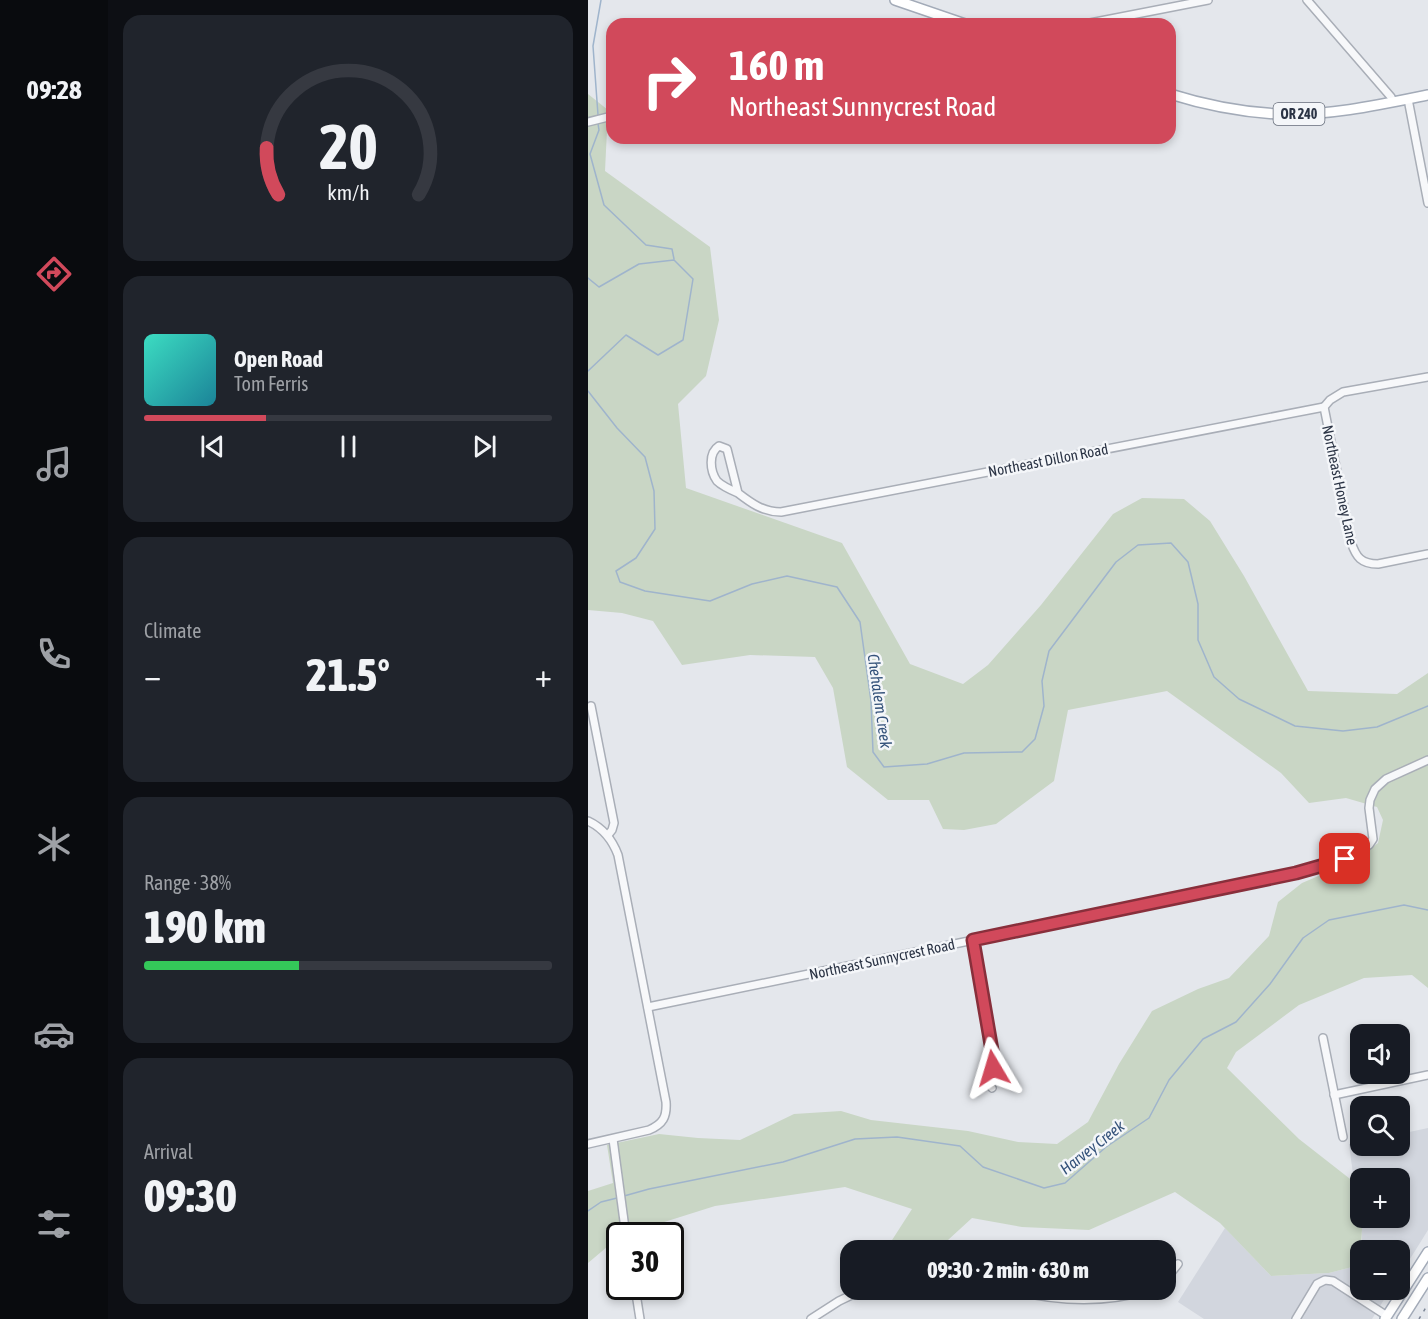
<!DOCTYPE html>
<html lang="en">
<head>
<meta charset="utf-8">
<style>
	body { margin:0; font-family:"Asap Condensed",sans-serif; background:#20242c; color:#f1f3f6; height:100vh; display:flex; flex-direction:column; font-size:22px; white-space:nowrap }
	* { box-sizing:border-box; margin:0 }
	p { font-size:20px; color:#9ea1a6 }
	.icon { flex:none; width:33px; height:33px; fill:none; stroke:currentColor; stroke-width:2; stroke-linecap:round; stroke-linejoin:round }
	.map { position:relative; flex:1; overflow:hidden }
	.panel { display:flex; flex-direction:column; gap:15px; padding:15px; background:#0d0f14; width:480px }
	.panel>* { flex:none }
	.top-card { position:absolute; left:18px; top:18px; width:570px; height:126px; border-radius:18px; box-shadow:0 3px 9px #0003; background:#d1495b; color:#fff; overflow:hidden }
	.fabs { position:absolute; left:762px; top:1024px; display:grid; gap:12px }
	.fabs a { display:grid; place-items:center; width:60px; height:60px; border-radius:12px; background:#171b24; box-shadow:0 3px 9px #0003; font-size:30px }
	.speed { position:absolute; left:18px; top:1222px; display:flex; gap:12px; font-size:30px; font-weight:700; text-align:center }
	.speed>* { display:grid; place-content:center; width:78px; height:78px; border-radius:50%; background:#171b24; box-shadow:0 3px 9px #0003; line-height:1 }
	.speed .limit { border:3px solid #111; border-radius:9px; background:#fff; color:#111 }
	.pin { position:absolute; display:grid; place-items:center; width:51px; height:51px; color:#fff; margin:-26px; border-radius:12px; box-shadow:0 3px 9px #0006 }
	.me { position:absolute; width:66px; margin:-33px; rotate:353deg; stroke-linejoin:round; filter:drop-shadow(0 0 4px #0008) }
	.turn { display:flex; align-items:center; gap:21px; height:126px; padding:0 24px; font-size:27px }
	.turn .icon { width:78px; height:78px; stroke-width:2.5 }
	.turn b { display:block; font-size:42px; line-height:51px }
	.big { font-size:45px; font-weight:800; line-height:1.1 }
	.panel .card { flex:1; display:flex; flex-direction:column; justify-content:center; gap:9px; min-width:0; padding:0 21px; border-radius:18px; background:#20242c }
	.panel .dial { align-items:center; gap:0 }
	.dial svg { height:156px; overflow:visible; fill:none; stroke:#363941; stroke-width:7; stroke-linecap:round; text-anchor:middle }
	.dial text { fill:#f1f3f6; stroke:none }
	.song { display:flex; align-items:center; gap:18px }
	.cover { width:72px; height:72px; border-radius:9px; background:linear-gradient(135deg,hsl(170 70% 55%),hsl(190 70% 35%)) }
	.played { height:6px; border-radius:3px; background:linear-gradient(90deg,#d1495b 30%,#363941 30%) }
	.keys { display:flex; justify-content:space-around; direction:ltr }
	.heat { display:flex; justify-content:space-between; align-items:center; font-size:33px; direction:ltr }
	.charge { height:9px; border-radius:4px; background:linear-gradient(90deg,#34c759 38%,#363941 0) }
	.trip { position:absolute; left:252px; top:1240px; width:336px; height:60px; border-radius:18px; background:#171b24; box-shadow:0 3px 9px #0003; font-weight:800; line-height:60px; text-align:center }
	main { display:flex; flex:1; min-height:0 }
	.dock { display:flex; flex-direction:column; width:108px; justify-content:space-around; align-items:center; background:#090b0e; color:#9ea1a6 }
	.dock .icon { width:42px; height:42px }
	.dock .selected { color:#d1495b }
	.dock b { font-size:27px; color:#f1f3f6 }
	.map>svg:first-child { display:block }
</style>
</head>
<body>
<main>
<nav class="dock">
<b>09:28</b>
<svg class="icon selected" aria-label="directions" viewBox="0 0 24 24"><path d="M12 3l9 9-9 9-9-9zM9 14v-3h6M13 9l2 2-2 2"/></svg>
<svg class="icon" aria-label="music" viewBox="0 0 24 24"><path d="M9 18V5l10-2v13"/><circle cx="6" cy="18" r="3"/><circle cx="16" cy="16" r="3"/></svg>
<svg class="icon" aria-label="phone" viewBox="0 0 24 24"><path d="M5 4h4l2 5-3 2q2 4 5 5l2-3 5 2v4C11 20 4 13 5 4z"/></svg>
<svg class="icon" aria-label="climate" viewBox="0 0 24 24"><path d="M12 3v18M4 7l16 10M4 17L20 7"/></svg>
<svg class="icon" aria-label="car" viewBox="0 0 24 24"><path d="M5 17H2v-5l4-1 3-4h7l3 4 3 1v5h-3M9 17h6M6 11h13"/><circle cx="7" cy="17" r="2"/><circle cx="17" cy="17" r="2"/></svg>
<svg class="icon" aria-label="filters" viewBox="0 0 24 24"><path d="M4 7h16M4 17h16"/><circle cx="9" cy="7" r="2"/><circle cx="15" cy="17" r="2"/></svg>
</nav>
<section class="panel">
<div class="card dial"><svg viewBox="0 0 100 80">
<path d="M14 69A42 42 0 1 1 86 69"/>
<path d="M14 69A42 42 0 0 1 8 45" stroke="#d1495b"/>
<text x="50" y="56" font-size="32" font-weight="700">20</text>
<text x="50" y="72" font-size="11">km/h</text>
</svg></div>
<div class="card">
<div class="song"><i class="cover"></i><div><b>Open Road</b><p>Tom Ferris</p></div></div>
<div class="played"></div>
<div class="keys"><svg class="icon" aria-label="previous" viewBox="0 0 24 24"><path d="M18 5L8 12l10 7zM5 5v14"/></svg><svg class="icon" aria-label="pause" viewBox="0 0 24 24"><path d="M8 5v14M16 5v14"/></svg><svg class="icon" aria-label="next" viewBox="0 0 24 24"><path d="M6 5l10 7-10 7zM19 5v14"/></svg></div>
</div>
<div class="card"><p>Climate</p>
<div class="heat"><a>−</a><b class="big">21.5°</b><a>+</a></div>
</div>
<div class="card"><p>Range · 38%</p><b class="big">190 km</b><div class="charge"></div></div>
<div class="card"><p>Arrival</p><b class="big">09:30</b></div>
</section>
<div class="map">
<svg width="840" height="1319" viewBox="0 0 840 1319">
	<rect width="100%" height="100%" fill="#e4e7ec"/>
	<!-- built -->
	<g fill="#d2d6de" fill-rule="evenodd">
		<path d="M840 1128V1230L812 1275V1251H774V1229L766 1182 761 1144 772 1142V1146H812V1134ZM772 1179H812V1218H772Z"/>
		<path d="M637 1228 683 1276 741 1273 772 1265V1290H802L784 1319H616L590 1302Z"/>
	</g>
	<!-- green -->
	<path fill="#c9d6c5" d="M0 94 20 110 17 171 122 247 131 320 118 376 90 404 98 488 254 543 322 664 375 684 400 665 453 605 525 514 554 498 596 499 622 521 656 576 720 691 809 694 840 673V988L824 975 776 978 711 1005 648 1052 639 1068 711 1139 766 1182 774 1229 772 1265 741 1273 683 1276 632 1223 587 1192 501 1230 434 1227 384 1218 348 1251H297L324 1209 257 1187 127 1206 32 1236 0 1263V1191L25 1183 19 1145 71 1134 110 1138 152 1140 206 1114 253 1111 283 1120 380 1131 430 1142 469 1144 500 1122 531 1064 564 1011 610 989 641 978 681 936 690 902 714 883 768 860 790 843 795 820 789 807 758 798 721 803 693 773 579 691 480 710 466 781 408 824 376 830 355 829 341 800H300L259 767 245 688 227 657 162 655 94 665 65 621 34 613 0 610Z"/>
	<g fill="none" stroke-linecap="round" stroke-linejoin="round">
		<!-- stream -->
		<g stroke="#9fb4cc" stroke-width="1.5">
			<path d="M10 115 5 46 13 0"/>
			<path d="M10 124 11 130 2 154 16 205 58 245 84 249 86 259"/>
			<path d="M0 278 11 287 51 264 86 260 105 279 95 340 70 355 38 335 0 371"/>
			<path d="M0 391 29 428 57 457 66 491 67 529 48 558 28 571 32 582 57 591 122 601 164 584 199 576 249 587 272 622 283 701 285 752 296 767 339 764 376 753 434 752 447 739 456 706 454 681 461 651 528 562 550 545 583 543 600 562 610 604V640L626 677 651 699 707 726 755 731 789 727 840 706"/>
			<path d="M36 1196 61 1189 195 1162 267 1139 309 1137 372 1146 395 1167 456 1188 477 1183 518 1147 561 1118 581 1080 615 1039 648 1022 682 984 715 938 741 920 816 905 840 910"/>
			<path d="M0 1211 13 1202 29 1198"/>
		</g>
		<!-- minor casing -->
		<g stroke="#a9aeb7" stroke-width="10">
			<g id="minor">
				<path d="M719 0 803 97 805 102"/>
				<path d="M497 24 620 0"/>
				<path d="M820 99 840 203"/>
				<path d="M0 122 24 116"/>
				<path d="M840 377 755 392 742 400 736 407 763 542C768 557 773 564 790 564L840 554"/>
				<path d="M150 493C143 490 134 486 129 481 122 471 120 453 131 446L139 449 150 493C163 503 175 512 193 512L736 407"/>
				<path d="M3 706 26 823 24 830 20 835"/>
				<path d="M0 821C15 828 24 839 30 855L78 1102C79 1117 75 1124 61 1130L0 1144"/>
				<path d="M385 940 406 1062 405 1068 397 1078 404 1088"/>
				<path d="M60 1007 634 889 734 867 757 859 781 845 785 839 781 808 782 800 787 789 798 779 840 760"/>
				<path d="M735 1038 755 1137"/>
				<path d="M746 1095 840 1075"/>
				<path d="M25 1139 38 1236"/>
				<path d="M578 1279 590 1264"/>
				<path d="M47 1287 52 1319"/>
				<path d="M426 1290C471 1302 518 1303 562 1290"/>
				<path d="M223 1319 251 1301 274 1290"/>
				<path d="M708 1319 729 1284 737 1280 745 1281 799 1316"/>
			</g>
		</g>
		<!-- major casing -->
		<g stroke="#a3abb8" stroke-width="12">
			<g id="major">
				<path d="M307 0 377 24"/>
				<path d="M582 94C617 105 653 112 690 114 741 116 791 105 840 95"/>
				<path d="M797 1319 840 1252"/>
				<path d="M814 1319 840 1278"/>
			</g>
		</g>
		<!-- minor -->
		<use href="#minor" stroke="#f7f8fa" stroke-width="7"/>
		<!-- major -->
		<use href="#major" stroke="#fff" stroke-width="9"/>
		<!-- rail -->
		<path stroke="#7d8696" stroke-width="1.5" stroke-dasharray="3 6" stroke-linecap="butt" d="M831 1319 840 1304"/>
	</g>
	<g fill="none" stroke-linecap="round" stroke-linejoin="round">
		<!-- route casing -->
		<g stroke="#882f3b" stroke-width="15">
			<path id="route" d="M405 1068 406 1062 385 940 708 873 757 859"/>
		</g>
		<!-- route -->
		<use href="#route" stroke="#d1495b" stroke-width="10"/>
	</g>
	<g text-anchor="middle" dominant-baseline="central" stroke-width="5" stroke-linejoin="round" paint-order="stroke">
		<!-- shield labels -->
		<rect fill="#f4f6f9" stroke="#676e7b" stroke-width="1.5" x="685.5" y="103" width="51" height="22" rx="4.5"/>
		<g font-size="14" font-weight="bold" fill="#2b3445">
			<text x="711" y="114">OR 240</text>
		</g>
		<!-- street labels -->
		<g font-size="15" fill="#2b3445" stroke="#f4f6f9">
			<text transform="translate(460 460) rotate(-11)">Northeast Dillon Road</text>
			<text transform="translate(752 485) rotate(78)">Northeast Honey Lane</text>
			<text transform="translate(294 959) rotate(-12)">Northeast Sunnycrest Road</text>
		</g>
		<!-- water labels -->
		<g font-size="16" font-style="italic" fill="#34527a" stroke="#f4f6f9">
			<text transform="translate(292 701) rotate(82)">Chehalem Creek</text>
			<text transform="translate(504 1147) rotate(-38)">Harvey Creek</text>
		</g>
	</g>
</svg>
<div class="fabs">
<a><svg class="icon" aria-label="sound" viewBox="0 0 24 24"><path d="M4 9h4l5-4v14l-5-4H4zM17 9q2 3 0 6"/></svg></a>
<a><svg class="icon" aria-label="search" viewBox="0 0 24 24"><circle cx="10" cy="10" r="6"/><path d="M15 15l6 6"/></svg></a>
<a>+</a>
<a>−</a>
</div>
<div class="speed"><div class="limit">30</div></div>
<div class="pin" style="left:757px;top:859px;background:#d93025"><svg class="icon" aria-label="arrive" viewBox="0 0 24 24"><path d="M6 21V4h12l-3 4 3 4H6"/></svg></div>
<svg class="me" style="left:405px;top:1068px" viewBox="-20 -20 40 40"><path d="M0-17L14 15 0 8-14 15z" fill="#d1495b" stroke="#fff" stroke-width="4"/></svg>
<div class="trip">09:30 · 2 min · 630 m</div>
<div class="top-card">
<div class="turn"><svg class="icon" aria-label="right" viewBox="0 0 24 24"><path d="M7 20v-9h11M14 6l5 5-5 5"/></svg><div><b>160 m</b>Northeast Sunnycrest Road</div></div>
</div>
</div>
</main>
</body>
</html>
